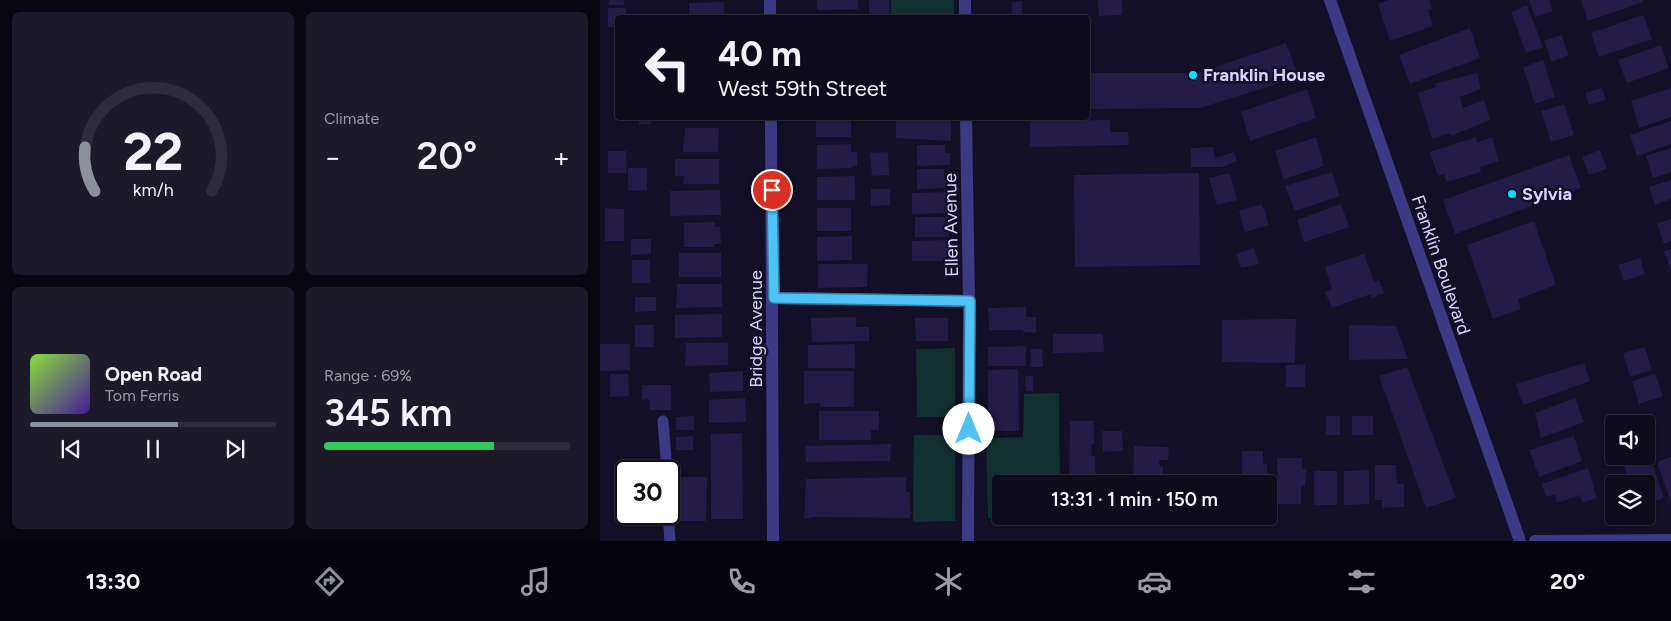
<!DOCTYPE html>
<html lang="en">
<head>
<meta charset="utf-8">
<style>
	body { margin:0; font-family:Figtree,sans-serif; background:#1c1929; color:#f1f3f6; height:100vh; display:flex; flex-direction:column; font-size:19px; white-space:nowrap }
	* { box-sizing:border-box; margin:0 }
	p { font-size:16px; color:#9b9ba3 }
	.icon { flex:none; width:28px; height:28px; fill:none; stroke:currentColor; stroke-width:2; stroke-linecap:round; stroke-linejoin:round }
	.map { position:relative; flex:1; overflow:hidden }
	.details { display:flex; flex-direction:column; gap:12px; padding:12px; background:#08060f; width:600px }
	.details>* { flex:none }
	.guide { position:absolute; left:15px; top:15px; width:475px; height:105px; border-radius:5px; box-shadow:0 1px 4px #0004,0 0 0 1px #2e2b3b; background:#0e0b1c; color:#f1f3f6; overflow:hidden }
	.controls { position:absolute; left:1005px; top:415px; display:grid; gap:10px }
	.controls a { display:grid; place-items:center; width:50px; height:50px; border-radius:5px; background:#0e0b1c; box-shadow:0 1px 4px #0004,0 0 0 1px #2e2b3b; font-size:25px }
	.speed { position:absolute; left:15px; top:460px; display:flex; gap:10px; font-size:25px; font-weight:700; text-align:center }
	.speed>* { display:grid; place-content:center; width:65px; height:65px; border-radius:50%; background:#0e0b1c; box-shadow:0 1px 4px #0004,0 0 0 1px #2e2b3b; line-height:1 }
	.speed .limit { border:2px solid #111; border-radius:8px; background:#fff; color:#111 }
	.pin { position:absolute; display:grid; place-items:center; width:42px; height:42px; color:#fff; margin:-21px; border:2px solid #fff; border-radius:50%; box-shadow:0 1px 5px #0007 }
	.me { position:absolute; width:55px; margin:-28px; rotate:0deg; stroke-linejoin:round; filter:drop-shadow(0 0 4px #0008) }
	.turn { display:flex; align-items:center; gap:18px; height:105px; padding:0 20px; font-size:22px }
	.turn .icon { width:65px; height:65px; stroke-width:2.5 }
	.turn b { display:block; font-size:35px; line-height:42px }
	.big { font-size:38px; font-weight:600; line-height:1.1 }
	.details .card { flex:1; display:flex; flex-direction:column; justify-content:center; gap:8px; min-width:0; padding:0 18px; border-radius:8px; background:#1c1929 }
	.details .dial { align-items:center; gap:0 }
	.dial svg { height:130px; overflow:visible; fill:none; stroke:#2e2b3b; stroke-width:7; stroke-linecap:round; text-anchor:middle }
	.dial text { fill:#f1f3f6; stroke:none }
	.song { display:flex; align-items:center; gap:15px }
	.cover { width:60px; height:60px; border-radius:8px; background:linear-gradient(135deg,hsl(90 70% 55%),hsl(260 70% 35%)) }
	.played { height:5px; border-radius:2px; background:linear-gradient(90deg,#8c9099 60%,#2e2b3b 60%) }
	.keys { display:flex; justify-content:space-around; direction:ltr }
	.heat { display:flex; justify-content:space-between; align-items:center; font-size:28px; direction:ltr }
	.charge { height:8px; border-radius:4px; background:linear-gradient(90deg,#34c759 69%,#2e2b3b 0) }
	.details .tiles { flex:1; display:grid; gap:12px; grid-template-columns:repeat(2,1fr) }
	.trip { position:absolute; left:392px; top:475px; width:285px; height:50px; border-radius:5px; background:#0e0b1c; box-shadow:0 1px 4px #0004,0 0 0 1px #2e2b3b; font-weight:600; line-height:50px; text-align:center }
	.tabs { display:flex; height:80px; justify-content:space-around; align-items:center; background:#06040b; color:#9b9ba3 }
	.tabs .icon { width:35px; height:35px }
	.tabs .on { color:#8c9099 }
	.tabs b { font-size:22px; color:#f1f3f6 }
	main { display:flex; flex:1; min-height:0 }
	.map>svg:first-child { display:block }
</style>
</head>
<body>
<main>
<section class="details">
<div class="tiles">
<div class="card dial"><svg viewBox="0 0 100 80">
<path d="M14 69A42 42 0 1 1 86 69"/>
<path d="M14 69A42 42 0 0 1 8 42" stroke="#8c9099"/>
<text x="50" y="56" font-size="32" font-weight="700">22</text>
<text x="50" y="72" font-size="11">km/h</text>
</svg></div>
<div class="card"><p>Climate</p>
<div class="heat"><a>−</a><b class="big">20°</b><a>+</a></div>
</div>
<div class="card">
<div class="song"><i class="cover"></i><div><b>Open Road</b><p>Tom Ferris</p></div></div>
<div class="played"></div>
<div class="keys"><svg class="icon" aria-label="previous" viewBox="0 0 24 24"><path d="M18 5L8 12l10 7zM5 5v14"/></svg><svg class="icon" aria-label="pause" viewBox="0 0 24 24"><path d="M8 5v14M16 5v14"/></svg><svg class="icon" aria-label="next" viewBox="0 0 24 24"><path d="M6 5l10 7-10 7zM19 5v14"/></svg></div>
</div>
<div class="card"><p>Range · 69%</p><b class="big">345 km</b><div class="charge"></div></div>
</div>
</section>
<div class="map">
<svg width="1071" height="541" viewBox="0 0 1071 541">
	<rect width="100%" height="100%" fill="#130f26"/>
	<!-- green -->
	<g fill="#12302f">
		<rect x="291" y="0" width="63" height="17"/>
		<path d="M355 348V417H317L316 349Z"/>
		<path d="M459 393 460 484H401V516H461V518H388L386 438 423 437 424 394Z"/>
		<path d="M314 435H355V521L313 522Z"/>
	</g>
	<!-- building -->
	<g fill="#241b47">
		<path d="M9 0H24V5H8Z"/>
		<path d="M217 0H258V9L217 10Z"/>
		<path d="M269 0H289L290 18H269Z"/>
		<path d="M498 0H522V15L499 16Z"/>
		<path d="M788 0H829L832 9 828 10 833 26 790 41 778 4Z"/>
		<path d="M929 0H949L953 11 935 17Z"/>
		<path d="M981 0H1042L1043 2 988 21Z"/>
		<path d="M422 1 423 18H412V2Z"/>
		<path d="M124 2V18H89V3Z"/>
		<path d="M927 5 943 47 926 53 911 12Z"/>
		<path d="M8 8H26V18H18V27H8Z"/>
		<rect x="30" y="15" width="20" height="3"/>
		<path d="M1043 15 1052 39 999 57 991 33Z"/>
		<path d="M870 28 880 58 810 84 799 55Z"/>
		<path d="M961 35 969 55 952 62 944 41Z"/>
		<path d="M686 43 699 77 600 108 488 109V73H598Z"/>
		<path d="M1061 45 1069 68 1027 83 1018 60Z"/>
		<path d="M943 60 955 97 935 104 923 67Z"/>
		<path d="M877 73 881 89 860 97 863 108 884 100 890 120 851 136 850 133 832 139 818 93 836 87 835 84Z"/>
		<path d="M1002 88 1006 100 989 105 985 93Z"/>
		<path d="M1071 88V117L1039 128 1031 101Z"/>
		<path d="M707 89 716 118 650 141 641 112Z"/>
		<path d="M964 104 974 135 951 142 941 111Z"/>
		<path d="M39 118H51V124L39 125Z"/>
		<rect x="84" y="118" width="35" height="2"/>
		<rect x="216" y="118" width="35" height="19"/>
		<path d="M296 118 351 120V141L296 138Z"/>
		<path d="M510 120V132H528L529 145 430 147V121Z"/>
		<path d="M1071 121V144L1037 156 1030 135Z"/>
		<path d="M85 128H119L118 152H83Z"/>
		<path d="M716 137 724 166 684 179 675 151Z"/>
		<path d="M876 137 877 142 892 137 899 161 880 167 881 172 847 182 844 174 838 176 830 152Z"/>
		<path d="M251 144V152H257V166H252V168L217 169V145Z"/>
		<path d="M317 145H345V153H350V165L317 166Z"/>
		<path d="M613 147 615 158 634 152 637 161 622 167H591V148Z"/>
		<path d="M1071 148V172L1053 178 1046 156Z"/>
		<path d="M1000 150 1007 169 989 175 982 157Z"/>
		<path d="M8 151H26L27 173H8Z"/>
		<path d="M288 152 289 175 272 176 270 153Z"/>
		<path d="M969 155 981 188 855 234 843 200Z"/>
		<path d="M75 159H119V184H83L84 176H75Z"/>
		<path d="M28 168H47V190L28 191Z"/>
		<path d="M317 169H344V178H350V188L317 189Z"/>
		<path d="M732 172 739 196 695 211 685 186Z"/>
		<path d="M599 173 600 265 475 267 474 175Z"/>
		<path d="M630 173 637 200 617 205 609 178Z"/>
		<path d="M255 176V200H217V177Z"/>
		<path d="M1071 180V199L1055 205 1049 187Z"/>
		<path d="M271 189H290V205L271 206Z"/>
		<path d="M120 190 121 215 70 216V191Z"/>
		<path d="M350 192V213L312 214V193Z"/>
		<path d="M662 204 669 225 645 232 639 211Z"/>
		<path d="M741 204 749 227 704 242 697 220Z"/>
		<path d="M5 208 24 209V241H5Z"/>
		<rect x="217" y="208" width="34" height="23"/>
		<rect x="315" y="217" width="34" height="20"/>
		<path d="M1071 219V241L1064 244 1057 223Z"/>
		<path d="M934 221 956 285 918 299 921 309 893 319 867 245Z"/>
		<path d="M115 222V227H120L121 244H114V247H84V223Z"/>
		<path d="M252 236V260L217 261V237Z"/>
		<path d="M31 239H51V254L31 255Z"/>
		<path d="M347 240V261H312V241Z"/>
		<path d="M654 248 659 264 641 268 636 254Z"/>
		<path d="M1071 249V271L1064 251Z"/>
		<rect x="79" y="253" width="42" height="24"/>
		<path d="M764 254 774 282 779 280 784 293 772 298 771 294 732 308 725 292 732 289 725 267Z"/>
		<path d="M1040 258 1045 274 1024 281 1018 265Z"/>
		<rect x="32" y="260" width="18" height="23"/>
		<path d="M218 264H268L267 287 218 288Z"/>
		<path d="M77 284H122V307L76 308Z"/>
		<path d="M35 297H56V311L35 312Z"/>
		<path d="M426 307V317H436V333L423 332V330H389L388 308Z"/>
		<path d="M122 314V337L75 338V315Z"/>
		<path d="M256 317V327H269V341L212 342 211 318Z"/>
		<path d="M315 318H348V341H316Z"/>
		<path d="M696 319 695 363 622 362V320Z"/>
		<rect x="35" y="325" width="19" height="22"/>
		<path d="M749 325 796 326 808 359 749 360Z"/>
		<path d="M453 334H503L504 352 453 353Z"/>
		<path d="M86 343H128V365L85 366Z"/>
		<path d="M0 344H30V370L0 371Z"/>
		<path d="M255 344V368H208V345Z"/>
		<path d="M426 346V366H388V347Z"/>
		<path d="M1045 347 1052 370 1030 377 1023 353Z"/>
		<path d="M431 349H442L443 367H430Z"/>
		<path d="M984 363 990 381 923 405 916 384Z"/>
		<path d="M705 364V387H686V365Z"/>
		<path d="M807 367 856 498 826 508 779 376Z"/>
		<path d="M418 369 419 431H388V370Z"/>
		<path d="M143 371V391L110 392 109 373Z"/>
		<path d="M204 371H254V407H220V403L204 404Z"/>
		<path d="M10 374H28L29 396 10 397Z"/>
		<path d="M1055 374 1063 396 1039 404 1032 381Z"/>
		<path d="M425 376H433V391H426Z"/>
		<path d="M42 385H71V410H50L49 399 42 400Z"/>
		<path d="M145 398 146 422 109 423V400Z"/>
		<path d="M975 398 984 422 941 438 935 413Z"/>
		<path d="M219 411H279V430H271V440H219Z"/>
		<path d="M94 416V430H76V417Z"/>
		<rect x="726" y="416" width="14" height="19"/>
		<rect x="752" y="416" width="21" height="19"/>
		<path d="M470 421H494V444L491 445 492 456H495L496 484H469Z"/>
		<path d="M502 431H522L523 451 503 452Z"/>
		<path d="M142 433 143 519H111V434Z"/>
		<path d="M93 436V450H76V437Z"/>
		<path d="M974 436 982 461 939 477 929 450Z"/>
		<path d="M291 444 290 461 206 462 205 446Z"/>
		<path d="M534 446 569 447 568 460H559L560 467H563V484H533Z"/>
		<path d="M642 451H663V464H667L668 484H642Z"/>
		<path d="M1049 453 1064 498 1046 504V484H1030L1023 463 1046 456Z"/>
		<path d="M1071 457V503L1057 462Z"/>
		<path d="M677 458H702V469H706L705 486H701V504H678Z"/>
		<path d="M775 465H796L797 484H804V507L782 508V500H775Z"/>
		<path d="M37 468V471H26V515H18V499L14 500V469Z"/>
		<path d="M988 468 997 498 982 503 980 495 957 503 955 494 946 497 942 484Z"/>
		<path d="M769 470V504L744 505V471Z"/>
		<rect x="714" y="471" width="23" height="34"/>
		<rect x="497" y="476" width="24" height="8"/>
		<path d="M79 477H107L106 521H79Z"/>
		<path d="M306 477V492H310V510L312 513 309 518 215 517 204 519 206 479Z"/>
		<rect x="39" y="514" width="23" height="3"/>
	</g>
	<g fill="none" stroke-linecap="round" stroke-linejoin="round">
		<!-- service -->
		<g stroke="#3d3a85" stroke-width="11">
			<path d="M63 421 67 471"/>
			<path d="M68 514 70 541"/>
		</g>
		<!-- minor -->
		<g stroke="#3d3a85" stroke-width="12">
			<path d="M170 0V18"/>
			<path d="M365 0V18"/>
			<path d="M171 118 173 541"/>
			<path d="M366 118 369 301 368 541"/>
			<path d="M173 298 369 301"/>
			<path d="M935 541 1071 540"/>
		</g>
		<!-- tertiary -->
		<path stroke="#3d3a85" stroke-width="12" d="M730 0 920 541"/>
	</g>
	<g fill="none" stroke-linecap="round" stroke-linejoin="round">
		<!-- route casing -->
		<g stroke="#337fa1" stroke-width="12">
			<path id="route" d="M172 190 174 298 370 301 369 429"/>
		</g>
		<!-- route -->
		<use href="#route" stroke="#4fc3f7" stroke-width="9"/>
	</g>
	<!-- markers -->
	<g fill="#00e5ff" stroke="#130f26" stroke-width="2">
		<circle cx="593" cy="75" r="5"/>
		<circle cx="912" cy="194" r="5"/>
	</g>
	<g text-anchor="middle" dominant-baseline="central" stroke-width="5" stroke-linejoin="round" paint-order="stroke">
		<!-- poi labels -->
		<g font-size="18" font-weight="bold" fill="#d9d4ff" stroke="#130f26" text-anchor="start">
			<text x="603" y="75">Franklin House</text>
			<text x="922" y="194">Sylvia</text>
		</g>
		<!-- street labels -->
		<g font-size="18" fill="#d9d4ff" stroke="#130f26">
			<text transform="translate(351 225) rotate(-91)">Ellen Avenue</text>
			<text transform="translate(841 265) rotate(71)">Franklin Boulevard</text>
			<text transform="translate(156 329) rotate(-90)">Bridge Avenue</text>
		</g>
	</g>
</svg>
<div class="controls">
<a><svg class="icon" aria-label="sound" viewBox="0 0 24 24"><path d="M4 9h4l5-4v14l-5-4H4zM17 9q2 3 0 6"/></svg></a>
<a><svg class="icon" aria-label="layers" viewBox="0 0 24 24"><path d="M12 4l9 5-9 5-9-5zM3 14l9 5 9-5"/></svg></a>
</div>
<div class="speed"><div class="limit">30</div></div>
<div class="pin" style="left:172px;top:190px;background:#d93025"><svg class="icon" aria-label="arrive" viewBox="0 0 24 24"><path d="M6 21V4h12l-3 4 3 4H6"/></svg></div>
<svg class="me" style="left:369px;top:429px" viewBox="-20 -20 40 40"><circle r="19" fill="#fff"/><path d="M0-13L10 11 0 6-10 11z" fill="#4fc3f7"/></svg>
<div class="trip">13:31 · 1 min · 150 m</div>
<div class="guide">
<div class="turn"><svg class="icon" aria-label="left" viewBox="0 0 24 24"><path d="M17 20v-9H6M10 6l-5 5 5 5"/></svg><div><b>40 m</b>West 59th Street</div></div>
</div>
</div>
</main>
<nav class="tabs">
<b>13:30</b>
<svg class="icon on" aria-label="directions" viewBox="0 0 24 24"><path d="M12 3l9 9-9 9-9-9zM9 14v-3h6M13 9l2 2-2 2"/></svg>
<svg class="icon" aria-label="music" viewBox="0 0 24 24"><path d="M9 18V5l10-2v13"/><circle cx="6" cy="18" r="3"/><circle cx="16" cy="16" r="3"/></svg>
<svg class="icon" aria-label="phone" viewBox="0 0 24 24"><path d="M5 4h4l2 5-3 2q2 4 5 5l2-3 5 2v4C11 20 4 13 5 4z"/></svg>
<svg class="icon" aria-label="climate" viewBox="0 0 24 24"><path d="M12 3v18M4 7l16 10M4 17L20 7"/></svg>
<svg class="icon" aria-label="car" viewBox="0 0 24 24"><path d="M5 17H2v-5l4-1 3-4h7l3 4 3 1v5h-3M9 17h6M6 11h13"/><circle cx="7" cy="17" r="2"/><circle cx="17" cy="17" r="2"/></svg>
<svg class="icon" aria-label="filters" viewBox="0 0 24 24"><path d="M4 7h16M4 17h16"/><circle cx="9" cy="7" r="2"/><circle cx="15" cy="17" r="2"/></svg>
<b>20°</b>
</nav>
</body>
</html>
